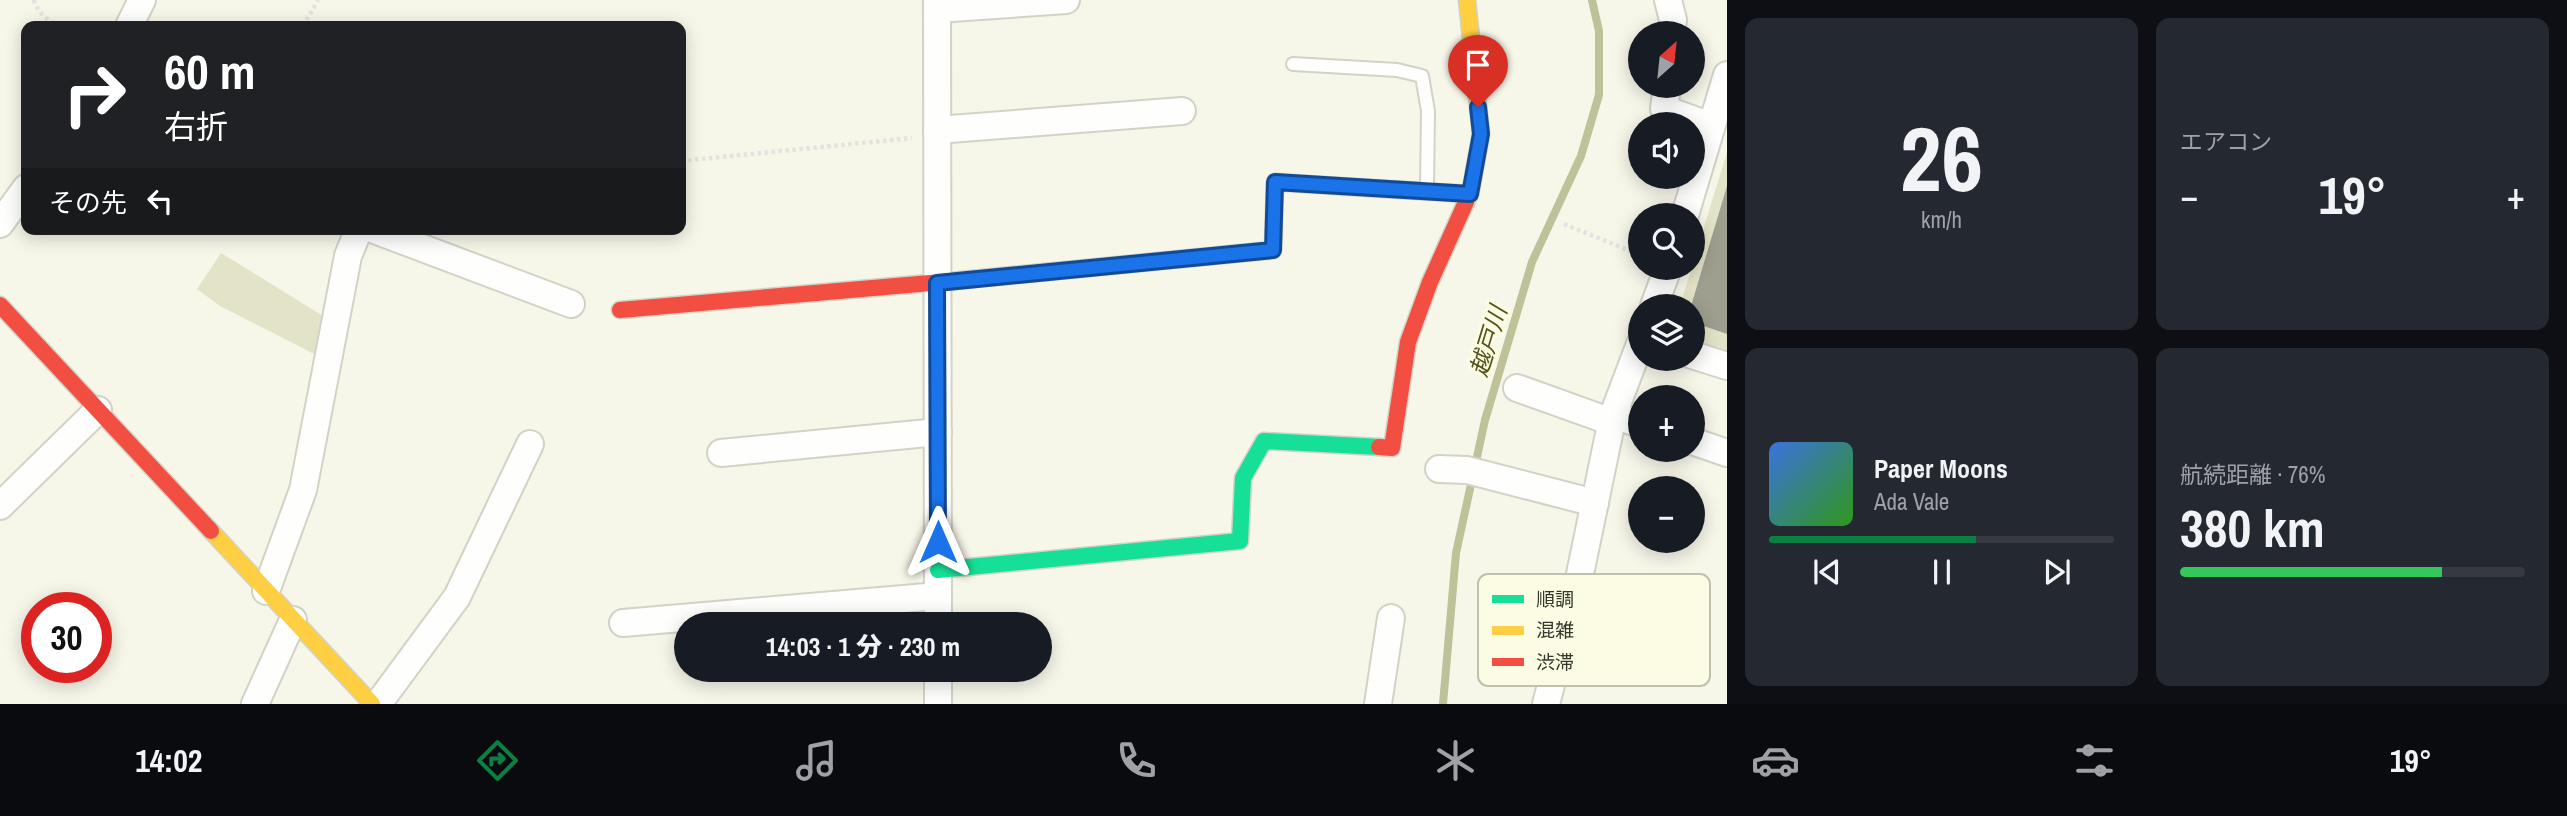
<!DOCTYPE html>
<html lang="ja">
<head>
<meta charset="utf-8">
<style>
	body { margin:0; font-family:"Archivo Narrow","Noto Sans JP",sans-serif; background:#242831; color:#f1f3f6; height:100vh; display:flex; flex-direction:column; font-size:26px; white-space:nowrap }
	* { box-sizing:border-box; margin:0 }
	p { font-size:23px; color:#9ea1a6 }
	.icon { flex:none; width:38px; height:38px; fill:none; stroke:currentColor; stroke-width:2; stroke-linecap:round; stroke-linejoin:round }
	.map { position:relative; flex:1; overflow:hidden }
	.sheet { display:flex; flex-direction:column; gap:18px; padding:18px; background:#0d0f14; width:840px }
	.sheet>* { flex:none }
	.guide { position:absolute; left:21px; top:21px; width:665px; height:214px; border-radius:14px; box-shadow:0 4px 18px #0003; background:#202124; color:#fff; overflow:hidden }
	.needle { width:46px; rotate:27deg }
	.fabs { position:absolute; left:1628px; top:21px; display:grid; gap:14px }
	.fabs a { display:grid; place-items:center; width:77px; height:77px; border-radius:50%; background:#171b24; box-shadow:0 4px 18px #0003; font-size:35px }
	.speed { position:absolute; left:21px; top:592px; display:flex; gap:14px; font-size:35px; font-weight:700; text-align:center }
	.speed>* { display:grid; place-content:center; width:91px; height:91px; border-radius:50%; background:#171b24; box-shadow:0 4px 18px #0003; line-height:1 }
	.speed .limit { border:10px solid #d22; background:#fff; color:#111 }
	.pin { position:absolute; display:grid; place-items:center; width:60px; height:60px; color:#fff; margin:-72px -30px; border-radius:50% 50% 50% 0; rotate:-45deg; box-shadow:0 0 7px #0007 }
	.pin .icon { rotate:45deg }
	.me { position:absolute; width:77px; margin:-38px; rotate:0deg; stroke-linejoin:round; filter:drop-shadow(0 0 5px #0008) }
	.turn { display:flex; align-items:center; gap:24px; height:147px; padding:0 28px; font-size:32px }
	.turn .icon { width:91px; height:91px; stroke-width:2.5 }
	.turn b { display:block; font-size:49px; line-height:60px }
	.then { display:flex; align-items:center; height:66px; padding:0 28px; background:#0003; gap:14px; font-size:26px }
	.big { font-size:52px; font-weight:800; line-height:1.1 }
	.sheet .card { flex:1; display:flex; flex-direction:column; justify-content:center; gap:10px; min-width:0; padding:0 24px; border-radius:14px; background:#242831 }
	.sheet .dial { align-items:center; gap:0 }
	.dial b { font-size:91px; line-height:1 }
	.song { display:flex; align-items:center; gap:21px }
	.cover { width:84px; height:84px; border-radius:10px; background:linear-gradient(135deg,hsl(220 70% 55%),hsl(110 70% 35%)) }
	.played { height:7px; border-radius:4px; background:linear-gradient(90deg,#0b8043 60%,#363941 60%) }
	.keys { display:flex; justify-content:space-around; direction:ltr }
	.heat { display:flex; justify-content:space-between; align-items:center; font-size:38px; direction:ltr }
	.charge { height:10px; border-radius:5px; background:linear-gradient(90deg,#34c759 76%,#363941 0) }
	.sheet .tiles { flex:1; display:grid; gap:18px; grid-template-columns:repeat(2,1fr) }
	.trip { position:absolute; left:674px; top:612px; width:378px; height:70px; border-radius:35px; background:#171b24; box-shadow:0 4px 18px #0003; font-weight:800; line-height:70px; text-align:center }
	.dock { display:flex; height:112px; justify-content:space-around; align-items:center; background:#090b0e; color:#9ea1a6 }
	.dock .icon { width:49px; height:49px }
	.dock .current { color:#0b8043 }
	.dock b { font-size:32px; color:#f1f3f6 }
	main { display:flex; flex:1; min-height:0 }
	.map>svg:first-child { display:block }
</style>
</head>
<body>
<main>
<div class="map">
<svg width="1727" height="704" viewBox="0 0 1727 704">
	<rect width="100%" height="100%" fill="#f6f6e9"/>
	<!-- green -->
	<g fill="#e3e4c7">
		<path d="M1727 152V354L1692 342V306H1680Z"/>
		<path d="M221 253 328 319 320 357 220 306 197 289Z"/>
	</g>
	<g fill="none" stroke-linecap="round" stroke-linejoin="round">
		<!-- stream -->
		<path stroke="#bfc199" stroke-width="8" d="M1443 704 1456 553 1485 420 1532 262 1581 156 1599 95V31L1592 0"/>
	</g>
	<!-- building -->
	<path fill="#9f9f90" d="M1727 186V334L1692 322 1691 306Z"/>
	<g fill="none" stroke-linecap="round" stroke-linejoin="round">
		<!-- lane casing -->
		<g stroke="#d2d2c7" stroke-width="16">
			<path id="lane" d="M1293 64 1397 70 1422 76 1428 111 1427 187"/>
		</g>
		<!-- street casing -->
		<g stroke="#d2d2c7" stroke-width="30">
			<g id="street">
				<path d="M937 0 938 625"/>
				<path d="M1668 0 1673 20 1671 33"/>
				<path d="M937 9 1066 0"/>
				<path d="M129 26 142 0"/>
				<path d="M1667 86 1664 109 1711 126"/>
				<path d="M937 130 1182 111"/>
				<path d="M1685 215 1727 75"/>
				<path d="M0 224 26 188"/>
				<path d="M372 229 571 304"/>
				<path d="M1654 306 1668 268"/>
				<path d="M1692 355 1727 366"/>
				<path d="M1517 388 1612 422"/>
				<path d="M1613 415 1640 424"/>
				<path d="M1692 441 1727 453"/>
				<path d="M721 453 938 432"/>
				<path d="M1439 469 1467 470 1595 503"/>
				<path d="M0 506 98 410"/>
				<path d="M266 591 303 490 348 256 359 229"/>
				<path d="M623 623 938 596"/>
				<path d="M938 670V704"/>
				<path d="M255 704 293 620"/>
				<path d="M378 704 457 597 530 444"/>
				<path d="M1378 704 1391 618"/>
				<path d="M1546 704 1580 574 1613 415 1640 344"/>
			</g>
		</g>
		<!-- fast casing -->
		<g stroke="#d2d2c7" stroke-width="19">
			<g id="fast">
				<path d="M942 282 1273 250 1275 182 1369 188"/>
				<path d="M938 570 1240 541 1243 478 1264 441 1379 447"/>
			</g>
		</g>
		<!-- slow casing -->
		<g stroke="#d2d2c7" stroke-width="19">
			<g id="slow">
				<path d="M1466 202 1470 194 1481 134 1467 0"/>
				<path d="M211 531 372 704"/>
			</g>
		</g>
		<!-- jam casing -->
		<g stroke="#d2d2c7" stroke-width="19">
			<g id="jam">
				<path d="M1369 188 1470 194"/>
				<path d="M0 305 211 531"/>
				<path d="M620 310 942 282"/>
				<path d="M1379 447 1392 448 1408 342 1430 282 1466 202"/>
			</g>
		</g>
		<!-- path -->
		<g stroke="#e3e3e0" stroke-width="4.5" stroke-dasharray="3.5 3.5" stroke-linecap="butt">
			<path d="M34 0C36 11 48 20 57 26"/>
			<path d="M303 26 318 0"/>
			<path d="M681 161 912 138"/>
			<path d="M1564 224 1640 255"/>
		</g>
		<!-- lane -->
		<use href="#lane" stroke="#fefefc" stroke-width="12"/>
		<!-- street -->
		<use href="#street" stroke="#fefefc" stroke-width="26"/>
		<!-- fast -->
		<use href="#fast" stroke="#16e098" stroke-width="16"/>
		<!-- slow -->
		<use href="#slow" stroke="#ffcf43" stroke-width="16"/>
		<!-- jam -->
		<use href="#jam" stroke="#f24e42" stroke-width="16"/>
	</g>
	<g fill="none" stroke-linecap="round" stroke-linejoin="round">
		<!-- route casing -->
		<g stroke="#114b97" stroke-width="18">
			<path id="route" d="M938 542 937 283 1273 250 1275 182 1470 194 1481 134 1478 107"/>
		</g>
		<!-- route -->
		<use href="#route" stroke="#1a73e8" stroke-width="12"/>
	</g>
	<g text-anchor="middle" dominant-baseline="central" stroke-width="7" stroke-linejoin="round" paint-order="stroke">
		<!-- water labels -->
		<g font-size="24" font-style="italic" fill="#535419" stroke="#fbfce3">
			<text transform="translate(1488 341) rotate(-73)">越戸川</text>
		</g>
	</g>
	<!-- legend -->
	<rect x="1478" y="574" width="232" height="112" rx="10" fill="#fbfce3" stroke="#c0c1ac" stroke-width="2"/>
	<rect x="1492" y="595" width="32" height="8" fill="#16e098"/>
	<rect x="1492" y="626" width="32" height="9" fill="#ffcf43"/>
	<rect x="1492" y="658" width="32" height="8" fill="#f24e42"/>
	<g font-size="19" fill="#36372d">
		<text x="1536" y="606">順調</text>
		<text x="1536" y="637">混雑</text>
		<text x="1536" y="669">渋滞</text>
	</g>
</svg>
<div class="fabs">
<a><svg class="needle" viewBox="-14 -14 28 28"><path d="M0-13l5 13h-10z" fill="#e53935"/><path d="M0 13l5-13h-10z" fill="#9ea1a6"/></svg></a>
<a><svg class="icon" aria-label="sound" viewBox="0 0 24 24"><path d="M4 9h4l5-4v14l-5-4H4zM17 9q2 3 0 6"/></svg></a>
<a><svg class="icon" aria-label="search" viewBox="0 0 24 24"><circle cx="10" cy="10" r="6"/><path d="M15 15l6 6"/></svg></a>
<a><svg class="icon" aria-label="layers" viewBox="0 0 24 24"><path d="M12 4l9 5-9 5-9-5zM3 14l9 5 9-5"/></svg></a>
<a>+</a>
<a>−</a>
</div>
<div class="speed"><div class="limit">30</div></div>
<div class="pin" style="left:1478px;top:107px;background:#d93025"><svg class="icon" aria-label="arrive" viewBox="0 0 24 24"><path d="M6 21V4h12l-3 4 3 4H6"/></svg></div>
<svg class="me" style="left:938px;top:542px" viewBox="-20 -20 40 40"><path d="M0-17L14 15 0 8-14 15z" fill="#1a73e8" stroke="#fff" stroke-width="4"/></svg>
<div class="trip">14:03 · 1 分 · 230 m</div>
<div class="guide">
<div class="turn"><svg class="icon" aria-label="right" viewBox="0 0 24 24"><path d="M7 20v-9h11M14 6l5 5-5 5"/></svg><div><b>60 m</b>右折</div></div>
<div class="then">その先<svg class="icon" aria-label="left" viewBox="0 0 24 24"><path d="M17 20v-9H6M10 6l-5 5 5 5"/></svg></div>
</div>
</div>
<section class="sheet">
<div class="tiles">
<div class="card dial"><b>26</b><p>km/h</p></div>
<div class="card"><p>エアコン</p>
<div class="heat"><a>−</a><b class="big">19°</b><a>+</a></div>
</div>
<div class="card">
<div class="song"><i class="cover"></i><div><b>Paper Moons</b><p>Ada Vale</p></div></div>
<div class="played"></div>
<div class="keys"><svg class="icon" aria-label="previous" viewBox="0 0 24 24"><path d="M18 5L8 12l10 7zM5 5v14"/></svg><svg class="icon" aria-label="pause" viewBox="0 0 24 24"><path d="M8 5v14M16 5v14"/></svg><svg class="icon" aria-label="next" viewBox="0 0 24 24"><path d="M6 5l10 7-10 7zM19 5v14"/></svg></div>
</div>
<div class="card"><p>航続距離 · 76%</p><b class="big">380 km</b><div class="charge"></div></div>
</div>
</section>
</main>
<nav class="dock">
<b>14:02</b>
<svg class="icon current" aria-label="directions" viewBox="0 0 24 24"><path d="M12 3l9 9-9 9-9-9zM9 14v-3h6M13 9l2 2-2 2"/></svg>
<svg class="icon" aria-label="music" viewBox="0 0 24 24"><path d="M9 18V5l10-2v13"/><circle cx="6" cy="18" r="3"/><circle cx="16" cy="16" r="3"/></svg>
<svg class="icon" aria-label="phone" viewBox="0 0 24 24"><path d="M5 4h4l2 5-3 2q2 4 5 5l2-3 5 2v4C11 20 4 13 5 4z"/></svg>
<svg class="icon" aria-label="climate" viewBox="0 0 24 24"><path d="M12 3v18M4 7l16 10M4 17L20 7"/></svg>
<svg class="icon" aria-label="car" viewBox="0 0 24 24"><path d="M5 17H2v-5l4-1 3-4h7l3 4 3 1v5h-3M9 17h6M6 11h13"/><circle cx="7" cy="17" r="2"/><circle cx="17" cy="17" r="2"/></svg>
<svg class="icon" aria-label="filters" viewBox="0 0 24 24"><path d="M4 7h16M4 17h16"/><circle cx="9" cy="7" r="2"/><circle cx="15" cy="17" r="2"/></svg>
<b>19°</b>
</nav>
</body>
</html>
